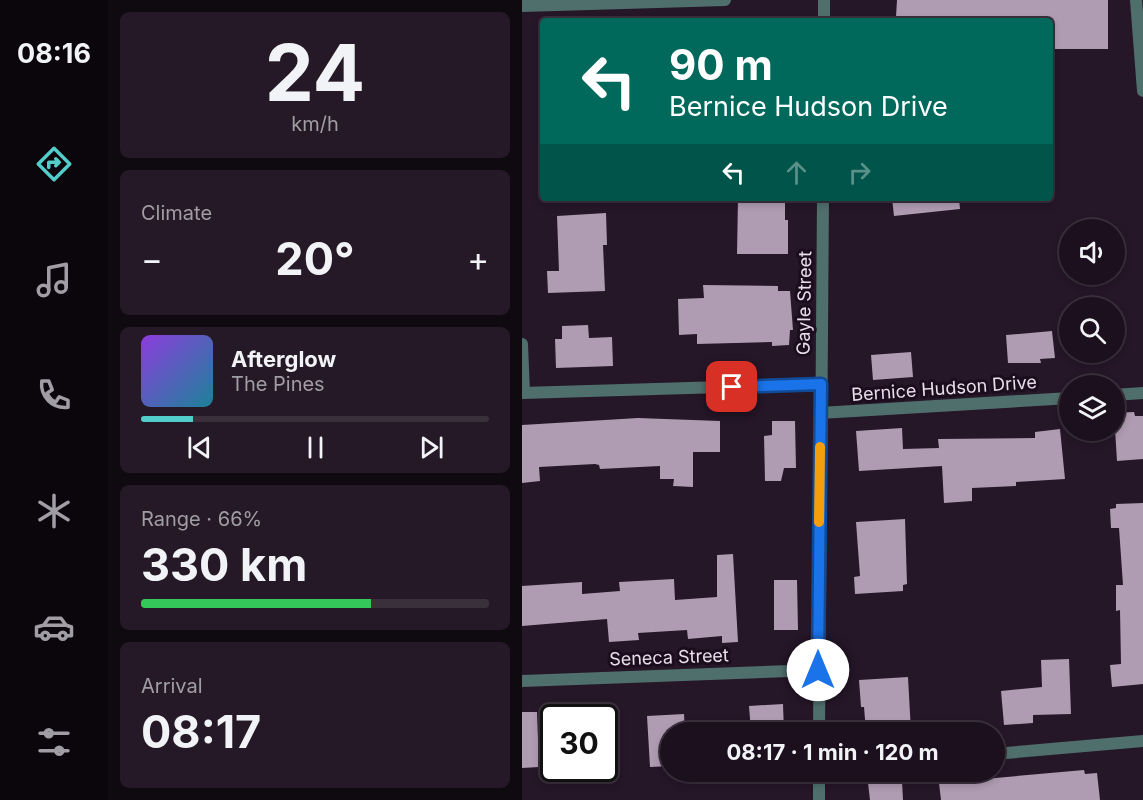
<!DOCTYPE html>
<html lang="en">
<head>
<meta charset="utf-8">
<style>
	body { margin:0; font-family:Inter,sans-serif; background:#251927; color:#f1f3f6; height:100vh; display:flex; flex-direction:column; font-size:22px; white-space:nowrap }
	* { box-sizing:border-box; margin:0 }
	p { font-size:20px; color:#a09da4 }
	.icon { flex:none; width:33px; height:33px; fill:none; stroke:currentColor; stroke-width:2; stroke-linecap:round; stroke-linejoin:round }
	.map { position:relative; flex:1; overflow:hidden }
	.panel { display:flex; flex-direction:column; gap:12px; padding:12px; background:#0f0910; width:414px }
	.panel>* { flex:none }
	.banner { position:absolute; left:18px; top:18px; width:513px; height:183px; border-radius:6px; box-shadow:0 3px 9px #0003,0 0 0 2px #3a303c; background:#00695c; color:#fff; overflow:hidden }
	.controls { position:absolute; left:537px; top:219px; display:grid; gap:12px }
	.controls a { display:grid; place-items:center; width:66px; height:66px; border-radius:50%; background:#1c101e; box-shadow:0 3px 9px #0003,0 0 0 2px #3a303c; font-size:30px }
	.speed { position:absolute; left:18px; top:704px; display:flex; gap:12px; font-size:30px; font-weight:700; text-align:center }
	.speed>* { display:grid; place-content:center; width:78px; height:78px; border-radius:50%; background:#1c101e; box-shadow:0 3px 9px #0003,0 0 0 2px #3a303c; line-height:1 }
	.speed .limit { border:3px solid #111; border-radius:9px; background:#fff; color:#111 }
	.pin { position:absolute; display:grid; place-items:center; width:51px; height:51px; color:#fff; margin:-26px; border-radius:12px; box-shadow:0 3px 9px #0006 }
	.me { position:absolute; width:66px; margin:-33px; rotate:0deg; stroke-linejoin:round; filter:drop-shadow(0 0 4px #0008) }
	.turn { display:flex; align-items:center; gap:21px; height:126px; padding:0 30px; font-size:27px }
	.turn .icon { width:78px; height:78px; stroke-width:2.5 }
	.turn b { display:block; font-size:42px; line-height:51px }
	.lanes { display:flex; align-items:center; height:57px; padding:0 30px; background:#0003; justify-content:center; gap:30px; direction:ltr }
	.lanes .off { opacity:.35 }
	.big { font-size:45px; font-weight:700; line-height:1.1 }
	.panel .widget { flex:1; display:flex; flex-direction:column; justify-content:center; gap:9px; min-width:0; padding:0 21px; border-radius:9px; background:#251927 }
	.panel .dial { align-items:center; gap:0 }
	.dial b { font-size:78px; line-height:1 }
	.song { display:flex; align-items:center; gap:18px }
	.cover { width:72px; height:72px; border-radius:9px; background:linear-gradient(135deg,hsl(270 70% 55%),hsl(190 70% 35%)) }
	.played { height:6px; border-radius:3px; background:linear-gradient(90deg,#53cdca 15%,#3a303c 15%) }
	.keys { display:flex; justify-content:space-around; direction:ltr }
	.heat { display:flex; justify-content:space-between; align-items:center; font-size:33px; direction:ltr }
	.charge { height:9px; border-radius:4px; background:linear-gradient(90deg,#34c759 66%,#3a303c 0) }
	.trip { position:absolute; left:138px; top:722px; width:345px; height:60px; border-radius:30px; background:#1c101e; box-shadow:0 3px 9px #0003,0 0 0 2px #3a303c; font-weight:700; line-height:60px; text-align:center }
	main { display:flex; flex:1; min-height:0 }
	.dock { display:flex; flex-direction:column; width:108px; justify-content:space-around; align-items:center; background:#0b060c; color:#a09da4 }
	.dock .icon { width:42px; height:42px }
	.dock .selected { color:#53cdca }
	.dock b { font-size:27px; color:#f1f3f6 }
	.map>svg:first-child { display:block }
</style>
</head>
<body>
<main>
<nav class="dock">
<b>08:16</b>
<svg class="icon selected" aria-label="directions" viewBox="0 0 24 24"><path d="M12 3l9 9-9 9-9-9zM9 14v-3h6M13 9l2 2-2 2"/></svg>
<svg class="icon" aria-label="music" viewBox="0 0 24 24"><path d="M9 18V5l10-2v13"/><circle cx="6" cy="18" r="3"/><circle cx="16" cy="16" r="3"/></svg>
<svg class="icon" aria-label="phone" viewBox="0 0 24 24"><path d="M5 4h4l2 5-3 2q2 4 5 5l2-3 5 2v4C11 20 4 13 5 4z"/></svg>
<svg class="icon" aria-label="climate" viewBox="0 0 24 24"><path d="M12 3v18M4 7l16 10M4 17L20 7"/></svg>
<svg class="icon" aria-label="car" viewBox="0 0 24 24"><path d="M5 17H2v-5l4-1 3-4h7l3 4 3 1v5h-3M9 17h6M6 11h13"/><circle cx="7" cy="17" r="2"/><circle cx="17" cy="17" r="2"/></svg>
<svg class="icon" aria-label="filters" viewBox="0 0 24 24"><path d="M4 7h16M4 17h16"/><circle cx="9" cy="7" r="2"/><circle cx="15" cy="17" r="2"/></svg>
</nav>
<section class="panel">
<div class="widget dial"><b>24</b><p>km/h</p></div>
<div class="widget"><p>Climate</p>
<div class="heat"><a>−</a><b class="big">20°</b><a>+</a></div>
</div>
<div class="widget">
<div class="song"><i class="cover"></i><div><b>Afterglow</b><p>The Pines</p></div></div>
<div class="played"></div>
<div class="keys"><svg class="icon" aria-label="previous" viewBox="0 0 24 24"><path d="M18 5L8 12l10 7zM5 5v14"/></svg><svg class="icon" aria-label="pause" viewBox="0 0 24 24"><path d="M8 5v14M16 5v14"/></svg><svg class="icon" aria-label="next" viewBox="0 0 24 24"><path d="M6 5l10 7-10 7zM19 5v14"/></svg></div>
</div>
<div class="widget"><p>Range · 66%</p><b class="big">330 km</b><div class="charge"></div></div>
<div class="widget"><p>Arrival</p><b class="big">08:17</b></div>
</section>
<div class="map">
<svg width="621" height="800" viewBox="0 0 621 800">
	<rect width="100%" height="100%" fill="#251628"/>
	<!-- building -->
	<g fill="#af9bb2">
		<path d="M375 0H586V49H528V21H385V17H374Z"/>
		<path d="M216 198H260V201H263V220H266V254H215Z"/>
		<path d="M370 198H437L438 209 372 216Z"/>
		<path d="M84 213 85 245H81L83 291 26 293 25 271H37L35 216Z"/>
		<path d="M181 285 256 286V291H268L271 330H268L267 345 250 346V342L175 344V334L157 335 156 299 182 298Z"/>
		<path d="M66 325 67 338 90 337 91 366 34 368 33 339H40V326Z"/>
		<path d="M530 331 533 358 518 359 519 363H486L484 335Z"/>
		<path d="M389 352 391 377 351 380 349 355Z"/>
		<path d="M612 412 613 416H621V459L595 461 592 413Z"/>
		<path d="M116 418 198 421V452H171V487L151 486 152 479H138V466L78 469 77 465 73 464 17 467 18 481 0 483V425Z"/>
		<path d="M250 421H273L274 468H262L259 481H243L242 436 250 435Z"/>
		<path d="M380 428 381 449 417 448 416 439 513 438V432L538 429 543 479 494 482V486L450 488V501L422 503 420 466 337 471 334 431Z"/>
		<path d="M621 503V684L590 687 588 665 599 664 598 610 594 611V585H601L597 528H589L588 509 594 508V504Z"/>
		<path d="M383 519 385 584 381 585V591L333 594 332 577 338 576 334 522Z"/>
		<path d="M211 554 216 642 200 643V636L166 639 165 630 116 633 117 640 87 642 85 619 0 626V586L60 582V594L98 591 97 582 152 579 153 600 195 597V555Z"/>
		<path d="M252 580H275L276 630H252Z"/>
		<path d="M547 659 549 714 511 715V723L482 725 479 691 520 687 519 660Z"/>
		<path d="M386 677 389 732H344L342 707H339L337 680Z"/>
		<path d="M261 704 262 732H229L227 706Z"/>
		<path d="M0 712H15L17 767 0 768Z"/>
		<path d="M162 714 163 732H148V766L128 767 125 716Z"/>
		<path d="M562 770 563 774 575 773 578 800H419L417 783Z"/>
		<path d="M380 781 381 800H348L346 783Z"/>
	</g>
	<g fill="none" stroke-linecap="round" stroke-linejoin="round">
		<!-- street -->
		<g stroke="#4f6f6d" stroke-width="12">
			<path d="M614 0 621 91"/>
			<path d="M0 6 203 0"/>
			<path d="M302 21V0"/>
			<path d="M0 344 2 393"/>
			<path d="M0 393 299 384"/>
			<path d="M592 395 621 393"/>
			<path d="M298 413 548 398"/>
			<path d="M0 681 296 670"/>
			<path d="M297 732 301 198"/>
			<path d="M472 754 621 741"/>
			<path d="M297 800V771"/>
		</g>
	</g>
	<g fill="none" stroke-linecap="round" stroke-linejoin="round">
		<!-- route casing -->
		<g stroke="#114b97" stroke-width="15">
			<path id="route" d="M210 387 299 384 296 670"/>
		</g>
		<!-- route -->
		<use href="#route" stroke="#1a73e8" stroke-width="10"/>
		<!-- slow -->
		<path stroke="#f59e0b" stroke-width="10" d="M297 522 298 447"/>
	</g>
	<g text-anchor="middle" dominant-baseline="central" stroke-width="6" stroke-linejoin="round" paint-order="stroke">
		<!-- street labels -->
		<g font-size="18" fill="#e9dfeb" stroke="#1c0d1e">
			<text transform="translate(282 303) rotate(-89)">Gayle Street</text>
			<text transform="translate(422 388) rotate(-4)">Bernice Hudson Drive</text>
			<text transform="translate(147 657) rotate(-2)">Seneca Street</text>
		</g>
	</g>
</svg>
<div class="controls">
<a><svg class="icon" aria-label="sound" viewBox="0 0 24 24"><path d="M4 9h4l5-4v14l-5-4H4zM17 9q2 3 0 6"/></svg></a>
<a><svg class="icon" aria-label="search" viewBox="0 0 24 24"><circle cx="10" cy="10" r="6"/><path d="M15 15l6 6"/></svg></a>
<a><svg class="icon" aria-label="layers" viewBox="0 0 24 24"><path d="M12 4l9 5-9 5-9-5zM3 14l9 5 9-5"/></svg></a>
</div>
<div class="speed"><div class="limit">30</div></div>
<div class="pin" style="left:210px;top:387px;background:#d93025"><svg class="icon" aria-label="arrive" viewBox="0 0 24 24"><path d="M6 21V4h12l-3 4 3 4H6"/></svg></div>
<svg class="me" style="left:296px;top:670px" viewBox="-20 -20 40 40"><circle r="19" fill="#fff"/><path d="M0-13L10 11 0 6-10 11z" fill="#1a73e8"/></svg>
<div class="trip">08:17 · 1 min · 120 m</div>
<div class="banner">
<div class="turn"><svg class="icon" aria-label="left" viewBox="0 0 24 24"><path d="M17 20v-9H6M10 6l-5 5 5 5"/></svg><div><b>90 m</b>Bernice Hudson Drive</div></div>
<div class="lanes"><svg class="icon" aria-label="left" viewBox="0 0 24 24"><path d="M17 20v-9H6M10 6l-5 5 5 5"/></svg><svg class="icon off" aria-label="ahead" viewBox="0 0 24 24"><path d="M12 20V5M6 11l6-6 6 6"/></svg><svg class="icon off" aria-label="right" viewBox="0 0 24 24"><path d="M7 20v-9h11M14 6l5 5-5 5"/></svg></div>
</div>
</div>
</main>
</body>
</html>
